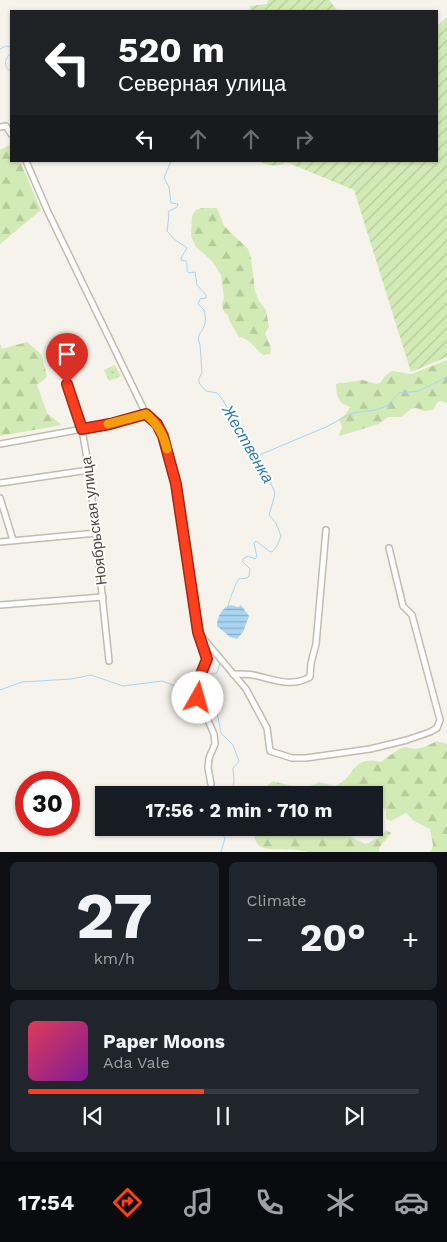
<!DOCTYPE html>
<html lang="en">
<head>
<meta charset="utf-8">
<style>
	body { margin:0; font-family:"Work Sans",sans-serif; background:#20242c; color:#f1f3f6; height:100vh; display:flex; flex-direction:column; font-size:19px; white-space:nowrap }
	* { box-sizing:border-box; margin:0 }
	p { font-size:16px; color:#9ea1a6 }
	.icon { flex:none; width:28px; height:28px; fill:none; stroke:currentColor; stroke-width:2; stroke-linecap:round; stroke-linejoin:round }
	.map { position:relative; height:852px; overflow:hidden }
	.panel { display:flex; flex-direction:column; gap:10px; padding:10px; background:#0d0f14; flex:1 }
	.panel>* { flex:none }
	.top-card { position:absolute; left:10px; top:10px; width:428px; height:152px; border-radius:0px; box-shadow:0 1px 4px #0004; background:#202124; color:#fff; overflow:hidden }
	.speed { position:absolute; left:15px; top:771px; display:flex; gap:10px; font-size:25px; font-weight:700; text-align:center }
	.speed>* { display:grid; place-content:center; width:65px; height:65px; border-radius:50%; background:#171b24; box-shadow:0 1px 4px #0004; line-height:1 }
	.speed .limit { border:8px solid #d22; background:#fff; color:#111 }
	.pin { position:absolute; display:grid; place-items:center; width:42px; height:42px; color:#fff; margin:-51px -21px; border-radius:50% 50% 50% 0; rotate:-45deg; box-shadow:0 0 5px #0007 }
	.pin .icon { rotate:45deg }
	.me { position:absolute; width:55px; margin:-28px; rotate:7deg; stroke-linejoin:round; filter:drop-shadow(0 0 4px #0008) }
	.turn { display:flex; align-items:center; gap:18px; height:105px; padding:0 25px; font-size:22px }
	.turn .icon { width:65px; height:65px; stroke-width:2.5 }
	.turn b { display:block; font-size:35px; line-height:42px }
	.lanes { display:flex; align-items:center; height:48px; padding:0 25px; background:#0003; justify-content:center; gap:25px; direction:ltr }
	.lanes .off { opacity:.35 }
	.big { font-size:38px; font-weight:700; line-height:1.1 }
	.panel .card { flex:1; display:flex; flex-direction:column; justify-content:center; gap:8px; min-width:0; padding:0 18px; border-radius:8px; background:#20242c }
	.panel .dial { align-items:center; gap:0 }
	.dial b { font-size:65px; line-height:1 }
	.song { display:flex; align-items:center; gap:15px }
	.cover { width:60px; height:60px; border-radius:8px; background:linear-gradient(135deg,hsl(350 70% 55%),hsl(290 70% 35%)) }
	.played { height:5px; border-radius:2px; background:linear-gradient(90deg,#fc3f1d 45%,#363941 45%) }
	.keys { display:flex; justify-content:space-around; direction:ltr }
	.heat { display:flex; justify-content:space-between; align-items:center; font-size:28px; direction:ltr }
	.panel .tiles { flex:1; display:grid; gap:10px; grid-template-columns:1fr 1fr }
	.card:last-child { grid-column:span 2 }
	.trip { position:absolute; left:95px; top:786px; width:288px; height:50px; border-radius:0px; background:#171b24; box-shadow:0 1px 4px #0004; font-weight:700; line-height:50px; text-align:center }
	.tab-bar { display:flex; height:80px; justify-content:space-around; align-items:center; background:#090b0e; color:#9ea1a6 }
	.tab-bar .icon { width:35px; height:35px }
	.tab-bar .on { color:#fc3f1d }
	.tab-bar b { font-size:22px; color:#f1f3f6 }
	.map>svg:first-child { display:block }
</style>
</head>
<body>
<div class="map">
<svg width="447" height="852" viewBox="0 0 447 852">
	<defs>
		<pattern id="forest-firs" width="22" height="20" patternUnits="userSpaceOnUse" patternTransform="scale(1.25)"><rect width="22" height="20" fill="#d2eab5"/><path d="M5 1l3.5 6h-7zM16 11l3.5 6h-7z" fill="#b6ca9c"/></pattern>
		<pattern id="park-dots" width="8" height="8" patternUnits="userSpaceOnUse" patternTransform="scale(1.25)"><rect width="8" height="8" fill="#d2eab5"/><path d="M2 2h.1M6 6h.1" fill="none" stroke="#b6ca9c" stroke-width="1.8" stroke-linecap="round"/></pattern>
		<pattern id="garden-furrows" width="10" height="10" patternUnits="userSpaceOnUse" patternTransform="scale(1.25)"><rect width="10" height="10" fill="#d2eab5"/><path d="M-1 1l2-2M0 10L10 0M9 11l2-2" fill="none" stroke="#b6ca9c"/></pattern>
		<pattern id="water-rules" width="6" height="5" patternUnits="userSpaceOnUse" patternTransform="scale(1.25)"><rect width="6" height="5" fill="#a9d4f2"/><path d="M0 2.5h6" fill="none" stroke="#8caec5"/></pattern>
	</defs>
	<rect width="100%" height="100%" fill="#f6f3ec"/>
	<!-- forest -->
	<g fill="url(#forest-firs)">
		<path d="M11 144V161H20L41 210 0 244V150Z"/>
		<path d="M202 208H217L224 226 248 249 251 258 255 291 259 301 266 310 269 327 265 334 271 348 270 354 263 355C254 348 251 339 239 337L230 322 228 316 223 310 222 304 224 298 221 275 212 261 196 247 191 236 192 216 196 210Z"/>
		<path d="M27 342 42 355 47 377 37 385 47 413 62 425 0 436V343L2 349Z"/>
		<path d="M447 360V403L442 401 438 402 433 410 424 411 416 408 411 409 401 417H388L379 424 339 436 342 427 339 419 346 414 350 407C337 402 337 397 336 384L363 380 376 384 380 383 385 376 392 371 412 374Z"/>
		<path d="M437 741 447 744V852H431L433 845 430 829 414 821 406 813 391 821 386 819V810L378 805H374V795H262L267 786 273 781C290 786 304 791 319 782L335 786C357 777 350 755 381 762L399 749 405 747 415 749 424 747Z"/>
		<path d="M253 828H342L353 838 366 844 380 837 386 830 391 833 379 848V852H307C302 849 279 850 271 849 256 848 255 842 253 828Z"/>
	</g>
	<!-- park -->
	<path fill="url(#park-dots)" d="M115 365 121 376 109 381 104 370Z"/>
	<!-- garden -->
	<g fill="url(#garden-furrows)">
		<path d="M268 0H329L338 11H250V6L267 4Z"/>
		<path d="M447 17V357L411 372 354 190 286 162C278 168 268 166 260 161H436V27Z"/>
	</g>
	<!-- water -->
	<path fill="url(#water-rules)" d="M231 605 238 607 241 605 249 616 243 632 237 639 230 637 217 626C217 617 222 607 231 605Z"/>
	<g fill="none" stroke-linecap="round" stroke-linejoin="round">
		<!-- stream -->
		<g stroke="#a9d4f2" stroke-width="1">
			<path d="M0 49 6 46 11 47"/>
			<path d="M11 53C4 59 3 67 11 72"/>
			<path d="M171 161 164 178 169 187 171 203 178 204 177 207 168 212 169 215 167 231 174 239 187 248 181 258V260L186 261 187 264V271L189 273 195 272 197 285 206 295V298L200 299 198 304 204 310C205 314 206 319 205 323 204 332 195 333 200 345L202 373 199 378V383L206 391 217 393 220 396 253 448 274 490 275 494 269 515 276 523 281 536 277 546 272 552 269 551 256 541 254 543 257 557 255 559 248 556 243 559V562L250 569 249 576 247 578C244 579 241 578 239 579 237 580 228 603 228 606"/>
			<path d="M257 456 326 427 352 413 375 410 387 406 399 393 419 391 447 377"/>
			<path d="M220 663 217 673 208 675 203 696 217 712 221 733 233 745 239 761 233 768 234 782 232 790 225 795"/>
			<path d="M0 690 22 682 71 679 91 675 123 686 162 681 194 693"/>
			<path d="M217 828 225 838 221 852"/>
		</g>
		<!-- minor casing -->
		<g stroke="#c2bbae" stroke-width="8">
			<g id="minor">
				<path d="M0 127 6 126 11 134"/>
				<path d="M26 161 48 212 146 414 157 424 163 436 176 484 198 632 246 689 267 728 270 751 292 758H306L370 749 407 740 430 732 437 728 440 720 412 615 403 606 389 548"/>
				<path d="M67 384 82 429 89 470 109 661"/>
				<path d="M0 444 110 424 146 414"/>
				<path d="M0 483 89 470"/>
				<path d="M0 498 13 540"/>
				<path d="M0 542 97 533"/>
				<path d="M0 605 103 597"/>
				<path d="M199 635 207 659 197 684 198 698 214 734 215 744 209 758 208 768 211 784"/>
				<path d="M233 674C240 674 247 674 253 675 273 679 291 688 310 677L311 663 316 644 326 530"/>
			</g>
		</g>
		<!-- minor -->
		<use href="#minor" stroke="#fff" stroke-width="5"/>
	</g>
	<g fill="none" stroke-linecap="round" stroke-linejoin="round">
		<!-- route casing -->
		<g stroke="#a42913" stroke-width="12">
			<path id="route" d="M67 384 82 429 110 424 146 414 157 424 163 436 176 484 198 632 207 659 197 684 198 698"/>
		</g>
		<!-- route -->
		<use href="#route" stroke="#fc3f1d" stroke-width="9"/>
		<!-- slow -->
		<path stroke="#f59e0b" stroke-width="9" d="M108 424 146 414C157 424 163 433 167 449"/>
	</g>
	<g text-anchor="middle" dominant-baseline="central" stroke-width="4" stroke-linejoin="round" paint-order="stroke">
		<!-- street labels -->
		<g font-size="15" fill="#4b4439" stroke="#fff">
			<text transform="translate(94 521) rotate(-97)">Ноябрьская улица</text>
		</g>
		<!-- water labels -->
		<g font-size="16" font-style="italic" fill="#2e7ab2" stroke="#fff">
			<text transform="translate(248 444) rotate(60)">Жественка</text>
		</g>
	</g>
</svg>
<div class="speed"><div class="limit">30</div></div>
<div class="pin" style="left:67px;top:384px;background:#d93025"><svg class="icon" aria-label="arrive" viewBox="0 0 24 24"><path d="M6 21V4h12l-3 4 3 4H6"/></svg></div>
<svg class="me" style="left:198px;top:698px" viewBox="-20 -20 40 40"><circle r="19" fill="#fff"/><path d="M0-13L10 11 0 6-10 11z" fill="#fc3f1d"/></svg>
<div class="trip">17:56 · 2 min · 710 m</div>
<div class="top-card">
<div class="turn"><svg class="icon" aria-label="left" viewBox="0 0 24 24"><path d="M17 20v-9H6M10 6l-5 5 5 5"/></svg><div><b>520 m</b>Северная улица</div></div>
<div class="lanes"><svg class="icon" aria-label="left" viewBox="0 0 24 24"><path d="M17 20v-9H6M10 6l-5 5 5 5"/></svg><svg class="icon off" aria-label="ahead" viewBox="0 0 24 24"><path d="M12 20V5M6 11l6-6 6 6"/></svg><svg class="icon off" aria-label="ahead" viewBox="0 0 24 24"><path d="M12 20V5M6 11l6-6 6 6"/></svg><svg class="icon off" aria-label="right" viewBox="0 0 24 24"><path d="M7 20v-9h11M14 6l5 5-5 5"/></svg></div>
</div>
</div>
<section class="panel">
<div class="tiles">
<div class="card dial"><b>27</b><p>km/h</p></div>
<div class="card"><p>Climate</p>
<div class="heat"><a>−</a><b class="big">20°</b><a>+</a></div>
</div>
<div class="card">
<div class="song"><i class="cover"></i><div><b>Paper Moons</b><p>Ada Vale</p></div></div>
<div class="played"></div>
<div class="keys"><svg class="icon" aria-label="previous" viewBox="0 0 24 24"><path d="M18 5L8 12l10 7zM5 5v14"/></svg><svg class="icon" aria-label="pause" viewBox="0 0 24 24"><path d="M8 5v14M16 5v14"/></svg><svg class="icon" aria-label="next" viewBox="0 0 24 24"><path d="M6 5l10 7-10 7zM19 5v14"/></svg></div>
</div>
</div>
</section>
<nav class="tab-bar">
<b>17:54</b>
<svg class="icon on" aria-label="directions" viewBox="0 0 24 24"><path d="M12 3l9 9-9 9-9-9zM9 14v-3h6M13 9l2 2-2 2"/></svg>
<svg class="icon" aria-label="music" viewBox="0 0 24 24"><path d="M9 18V5l10-2v13"/><circle cx="6" cy="18" r="3"/><circle cx="16" cy="16" r="3"/></svg>
<svg class="icon" aria-label="phone" viewBox="0 0 24 24"><path d="M5 4h4l2 5-3 2q2 4 5 5l2-3 5 2v4C11 20 4 13 5 4z"/></svg>
<svg class="icon" aria-label="climate" viewBox="0 0 24 24"><path d="M12 3v18M4 7l16 10M4 17L20 7"/></svg>
<svg class="icon" aria-label="car" viewBox="0 0 24 24"><path d="M5 17H2v-5l4-1 3-4h7l3 4 3 1v5h-3M9 17h6M6 11h13"/><circle cx="7" cy="17" r="2"/><circle cx="17" cy="17" r="2"/></svg>
</nav>
</body>
</html>
